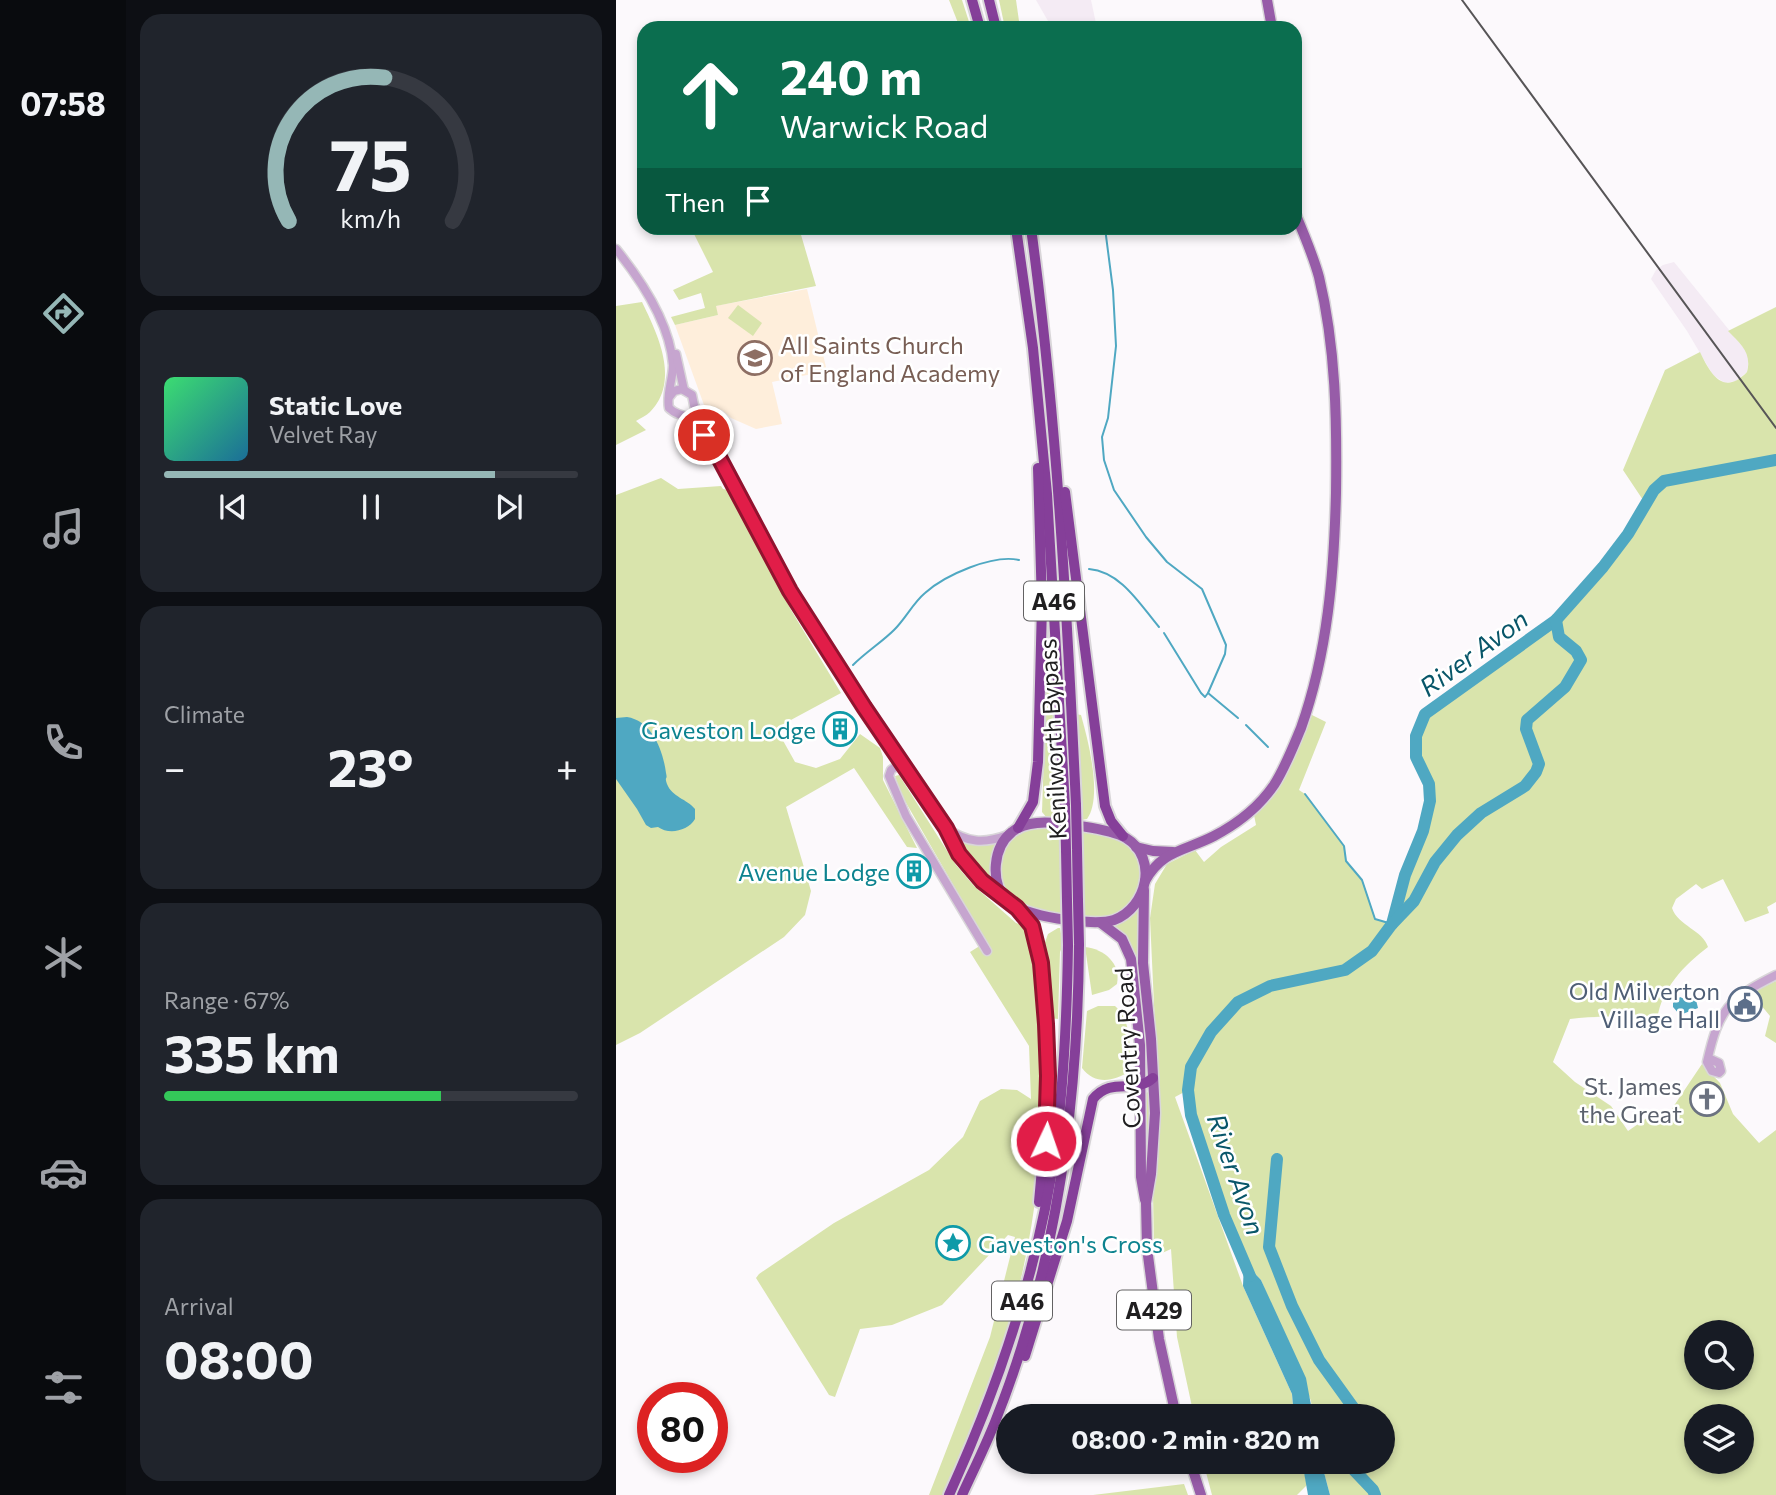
<!DOCTYPE html>
<html lang="en">
<head>
<meta charset="utf-8">
<style>
	body { margin:0; font-family:Commissioner,sans-serif; background:#20242c; color:#f1f3f6; height:100vh; display:flex; flex-direction:column; font-size:26px; white-space:nowrap }
	* { box-sizing:border-box; margin:0 }
	p { font-size:23px; color:#9ea1a6 }
	.icon { flex:none; width:38px; height:38px; fill:none; stroke:currentColor; stroke-width:2; stroke-linecap:round; stroke-linejoin:round }
	.map { position:relative; flex:1; overflow:hidden }
	.details { display:flex; flex-direction:column; gap:14px; padding:14px; background:#0d0f14; width:490px }
	.details>* { flex:none }
	.banner { position:absolute; left:21px; top:21px; width:665px; height:214px; border-radius:21px; box-shadow:0 4px 10px #0003; background:#0b6e4f; color:#fff; overflow:hidden }
	.buttons { position:absolute; left:1068px; top:1320px; display:grid; gap:14px }
	.buttons a { display:grid; place-items:center; width:70px; height:70px; border-radius:50%; background:#171b24; box-shadow:0 4px 10px #0003; font-size:35px }
	.speed { position:absolute; left:21px; top:1382px; display:flex; gap:14px; font-size:35px; font-weight:700; text-align:center }
	.speed>* { display:grid; place-content:center; width:91px; height:91px; border-radius:50%; background:#171b24; box-shadow:0 4px 10px #0003; line-height:1 }
	.speed .limit { border:10px solid #d22; background:#fff; color:#111 }
	.pin { position:absolute; display:grid; place-items:center; width:60px; height:60px; color:#fff; margin:-30px; border:4px solid #fff; border-radius:50%; box-shadow:0 2px 7px #0007 }
	.me { position:absolute; width:77px; margin:-38px; rotate:3deg; stroke-linejoin:round; filter:drop-shadow(0 0 5px #0008) }
	.turn { display:flex; align-items:center; gap:24px; height:147px; padding:0 28px; font-size:32px }
	.turn .icon { width:91px; height:91px; stroke-width:2.5 }
	.turn b { display:block; font-size:49px; line-height:60px }
	.then { display:flex; align-items:center; height:66px; padding:0 28px; background:#0003; gap:14px; font-size:26px }
	.big { font-size:52px; font-weight:700; line-height:1.1 }
	.details .tile { flex:1; display:flex; flex-direction:column; justify-content:center; gap:10px; min-width:0; padding:0 24px; border-radius:21px; background:#20242c }
	.details .dial { align-items:center; gap:0 }
	.dial svg { height:182px; overflow:visible; fill:none; stroke:#363941; stroke-width:7; stroke-linecap:round; text-anchor:middle }
	.dial text { fill:#f1f3f6; stroke:none }
	.song { display:flex; align-items:center; gap:21px }
	.cover { width:84px; height:84px; border-radius:10px; background:linear-gradient(135deg,hsl(140 70% 55%),hsl(200 70% 35%)) }
	.played { height:7px; border-radius:4px; background:linear-gradient(90deg,#95b7b6 80%,#363941 80%) }
	.keys { display:flex; justify-content:space-around; direction:ltr }
	.heat { display:flex; justify-content:space-between; align-items:center; font-size:38px; direction:ltr }
	.charge { height:10px; border-radius:5px; background:linear-gradient(90deg,#34c759 67%,#363941 0) }
	.trip { position:absolute; left:380px; top:1404px; width:399px; height:70px; border-radius:35px; background:#171b24; box-shadow:0 4px 10px #0003; font-weight:700; line-height:70px; text-align:center }
	main { display:flex; flex:1; min-height:0 }
	.dock { display:flex; flex-direction:column; width:126px; justify-content:space-around; align-items:center; background:#090b0e; color:#9ea1a6 }
	.dock .icon { width:49px; height:49px }
	.dock .selected { color:#95b7b6 }
	.dock b { font-size:32px; color:#f1f3f6 }
	.map>svg:first-child { display:block }
</style>
</head>
<body>
<main>
<nav class="dock">
<b>07:58</b>
<svg class="icon selected" aria-label="directions" viewBox="0 0 24 24"><path d="M12 3l9 9-9 9-9-9zM9 14v-3h6M13 9l2 2-2 2"/></svg>
<svg class="icon" aria-label="music" viewBox="0 0 24 24"><path d="M9 18V5l10-2v13"/><circle cx="6" cy="18" r="3"/><circle cx="16" cy="16" r="3"/></svg>
<svg class="icon" aria-label="phone" viewBox="0 0 24 24"><path d="M5 4h4l2 5-3 2q2 4 5 5l2-3 5 2v4C11 20 4 13 5 4z"/></svg>
<svg class="icon" aria-label="climate" viewBox="0 0 24 24"><path d="M12 3v18M4 7l16 10M4 17L20 7"/></svg>
<svg class="icon" aria-label="car" viewBox="0 0 24 24"><path d="M5 17H2v-5l4-1 3-4h7l3 4 3 1v5h-3M9 17h6M6 11h13"/><circle cx="7" cy="17" r="2"/><circle cx="17" cy="17" r="2"/></svg>
<svg class="icon" aria-label="filters" viewBox="0 0 24 24"><path d="M4 7h16M4 17h16"/><circle cx="9" cy="7" r="2"/><circle cx="15" cy="17" r="2"/></svg>
</nav>
<section class="details">
<div class="tile dial"><svg viewBox="0 0 100 80">
<path d="M14 69A42 42 0 1 1 86 69"/>
<path d="M14 69A42 42 0 0 1 56 6" stroke="#95b7b6"/>
<text x="50" y="56" font-size="32" font-weight="700">75</text>
<text x="50" y="72" font-size="11">km/h</text>
</svg></div>
<div class="tile">
<div class="song"><i class="cover"></i><div><b>Static Love</b><p>Velvet Ray</p></div></div>
<div class="played"></div>
<div class="keys"><svg class="icon" aria-label="previous" viewBox="0 0 24 24"><path d="M18 5L8 12l10 7zM5 5v14"/></svg><svg class="icon" aria-label="pause" viewBox="0 0 24 24"><path d="M8 5v14M16 5v14"/></svg><svg class="icon" aria-label="next" viewBox="0 0 24 24"><path d="M6 5l10 7-10 7zM19 5v14"/></svg></div>
</div>
<div class="tile"><p>Climate</p>
<div class="heat"><a>−</a><b class="big">23°</b><a>+</a></div>
</div>
<div class="tile"><p>Range · 67%</p><b class="big">335 km</b><div class="charge"></div></div>
<div class="tile"><p>Arrival</p><b class="big">08:00</b></div>
</section>
<div class="map">
<svg width="1160" height="1495" viewBox="0 0 1160 1495">
	<rect width="100%" height="100%" fill="#fcf9fc"/>
	<!-- built -->
	<g fill="#f4ebf4">
		<path d="M420 0H475L481 28H436Z"/>
		<path d="M1058 262 1130 351 1133 359 1131 372 1120 381 1109 383 1097 375 1071 331 1035 279 1040 270 1047 265Z"/>
	</g>
	<!-- education -->
	<path fill="#feeedb" d="M191 289 211 371 156 382 166 424 140 429 115 418 106 410 92 416 59 325 102 315 99 306Z"/>
	<!-- green -->
	<g fill="#d9e4ac" fill-rule="evenodd">
		<path d="M333 0H346L355 28H344Z"/>
		<path d="M383 0H400L404 28H389Z"/>
		<path d="M75 228H183L200 286 100 306 102 315 59 325 55 317 89 308 85 293 63 300 57 290 97 272Z"/>
		<path d="M26 302C41 333 65 381 34 412 30 416 24 418 20 421L30 430 0 445V306Z"/>
		<path d="M122 305 146 323 137 336 112 318Z"/>
		<path d="M1160 307V902L1151 907 1153 913 1129 922 1107 879 1086 889 1080 884 1060 899 1056 908C1062 926 1087 930 1092 947 1067 966 1043 991 1041 1023 1015 1015 981 1016 954 1019L937 1062 959 1082 995 1106 1012 1131 1038 1113 1047 1122 1086 1064 1104 1083 1117 1114 1143 1143 1160 1130V1495H714L705 1461H766V1416H697L695 1401 645 1280 628 1262 608 1215 575 1116 572 1090 559 1097 627 1286 676 1394 678 1416H578L561 1337 555 1249 544 1254 538 1250 537 1194 543 1112 534 918 539 884 551 864 579 850 588 862 605 847 640 825 638 815C667 786 681 752 696 715L710 722 683 790 689 794 728 846 730 861 746 880 759 919 776 924 789 875 807 831 814 801 813 783 800 757V736L809 714 940 620 987 567 1012 534 1029 503 1007 470 1049 370 1084 352C1094 373 1107 397 1131 372 1136 353 1125 344 1112 331ZM1080 1332H1125V1377H1080ZM1080 1416H1125V1461H1080Z"/>
		<path d="M45 478 62 489 105 486 107 489 113 490 175 610 225 693 160 728 179 762 200 768 224 759 244 734 264 748 267 757V780L301 848 291 847 238 768 170 807 195 891 189 915 168 937 24 1033 0 1045V495Z"/>
		<path d="M430 692H436L440 819 431 818 426 812Z"/>
		<path d="M460 714 465 715C472 740 487 797 471 819L465 820Z"/>
		<path d="M283 775 340 865 358 886 400 923 410 926C425 964 425 1006 426 1047 430 1142 419 1239 391 1331 374 1387 351 1441 328 1495H313L374 1337 399 1237 392 1235 326 1305 276 1325 244 1329 219 1397 213 1395 140 1278 143 1274 218 1223 313 1170 347 1137 364 1101 385 1089 401 1090 415 1099 413 1046 354 952 370 942 285 794 279 776Z"/>
		<path d="M429 824C453 828 487 827 508 841 544 865 519 923 478 918 458 916 421 914 404 903 381 889 376 852 400 835 409 828 418 827 429 824Z"/>
		<path d="M337 836 360 845 381 843 375 861 377 884 359 866Z"/>
		<path d="M524 906 523 971 529 1024 530 1072 517 954 509 937 495 925Z"/>
		<path d="M442 928H444L447 945 444 952 442 1019 434 1018 428 945 432 934Z"/>
		<path d="M469 947C488 949 505 963 501 984L493 990 476 995Z"/>
		<path d="M1160 981V1043L1149 1036 1154 1016 1135 993Z"/>
		<path d="M482 1006H499C517 1022 513 1048 514 1071 497 1082 479 1085 466 1068L471 1011Z"/>
		<path d="M532 1092 534 1104 529 1179V1094Z"/>
		<path d="M587 1461H686L691 1485 681 1495H596Z"/>
		<path d="M568 1484 572 1495H477Z"/>
	</g>
	<!-- water -->
	<g fill="#4fa8c2">
		<path d="M11 717C36 721 47 750 50 773 52 781 48 775 51 784 56 797 71 799 79 809V819C72 831 53 835 42 827L35 828 30 825 21 809 0 779V718Z"/>
		<path d="M1064 997 1071 1000H1080L1082 1008 1064 1015 1057 1007V1003Z"/>
		<path d="M628 1262 645 1280 690 1378 697 1416H678L676 1394 627 1286Z"/>
		<path d="M686 1461H705L714 1495H692Z"/>
	</g>
	<g fill="none" stroke-linecap="round" stroke-linejoin="round">
		<!-- stream -->
		<g stroke="#4fa8c2" stroke-width="2">
			<path d="M489 228 497 290 500 346 492 418 486 437 488 460 498 490 530 537 551 562 586 589 610 645 609 654 592 693"/>
			<path d="M473 569C505 572 523 603 543 627"/>
			<path d="M548 633 585 693 589 697 592 693 622 718"/>
			<path d="M237 665C250 652 266 642 278 630 290 618 297 603 309 593 329 575 377 554 403 560"/>
			<path d="M630 725 652 747"/>
			<path d="M689 794 728 846 730 861 746 880 759 919 776 924"/>
		</g>
		<!-- river -->
		<g stroke="#4fa8c2" stroke-width="12">
			<path d="M776 924 789 875 807 831 814 801 813 784 800 757V736L809 714 940 620 987 567 1012 534 1038 490 1048 481 1160 460"/>
			<path d="M661 1159 653 1247 676 1306 703 1360 739 1410 738 1416"/>
			<path d="M634 1276 608 1215 575 1115 572 1090 575 1067 595 1032 622 1002 654 986 729 970 756 951 776 924 798 901 819 862 841 835 865 813 909 786 920 772 923 764 910 729 911 720 949 687 965 660 960 651 943 637 940 620"/>
			<path d="M735 1461 736 1468 757 1490 759 1495"/>
		</g>
		<!-- minor casing -->
		<g stroke="#d9d6d9" stroke-width="11">
			<g id="minor">
				<path d="M0 249C25 280 54 324 57 365 57 379 50 395 53 408 59 414 61 413 68 416 78 421 86 433 93 442"/>
				<path d="M60 354 68 390"/>
				<path d="M54 396 58 391 66 389 76 395 78 405 134 519 189 615 285 763 330 828 343 854 366 881 387 898"/>
				<path d="M285 763 275 770 273 776 290 816 371 951"/>
				<path d="M330 828C351 843 368 844 392 835"/>
				<path d="M1092 1058 1103 1063 1105 1071 1103 1073 1096 1071 1091 1062C1103 1009 1112 999 1160 975"/>
			</g>
		</g>
		<!-- major casing -->
		<g stroke="#d9d6d9" stroke-width="13">
			<g id="major">
				<path d="M651 0 656 28"/>
				<path d="M421 823C438 821 496 829 510 838 543 858 531 908 498 920 478 927 404 916 390 900 374 881 377 847 396 832 403 826 412 824 421 823Z"/>
				<path d="M520 847 537 851 557 852"/>
				<path d="M529 881C546 850 569 851 598 836 621 824 643 807 658 785 669 768 677 747 685 728 712 652 718 573 720 493 721 421 720 348 703 277 697 255 688 234 679 213"/>
				<path d="M528 890 527 963 535 1039 539 1113 535 1174 530 1203 531 1248 543 1339 560 1416"/>
				<path d="M485 923 506 939 515 959 524 1045 525 1177 529 1200"/>
				<path d="M574 1461 585 1495"/>
			</g>
		</g>
		<!-- highway casing -->
		<g stroke="#d9d6d9" stroke-width="14">
			<g id="highway">
				<path d="M356 0 364 28"/>
				<path d="M373 0 380 28"/>
				<path d="M400 228 417 348 431 494 449 806"/>
				<path d="M415 228C441 419 451 612 460 805"/>
				<path d="M449 492 489 806 495 821 507 836"/>
				<path d="M402 828 417 802 422 762 426 605 422 468"/>
				<path d="M461 849 462 901"/>
				<path d="M450 850 451 901"/>
				<path d="M402 908 417 926 421 940 430 1024 432 1103 423 1202"/>
				<path d="M409 1356 451 1221 477 1099C496 1076 518 1095 537 1078"/>
				<path d="M333 1495C383 1385 422 1271 439 1151 448 1083 451 1014 452 945"/>
				<path d="M346 1495C357 1471 369 1447 379 1422 440 1270 462 1107 463 944"/>
			</g>
		</g>
		<!-- minor -->
		<use href="#minor" stroke="#c6a5cf" stroke-width="8"/>
		<!-- major -->
		<use href="#major" stroke="#975ca8" stroke-width="10"/>
		<!-- highway -->
		<use href="#highway" stroke="#853f99" stroke-width="10"/>
		<!-- rail -->
		<path stroke="#575557" stroke-width="2" d="M846 0 1160 428"/>
		<!-- highway-bridge casing -->
		<g stroke="#d9d6d9" stroke-width="14" stroke-linecap="butt">
			<g id="highway-bridge">
				<path d="M460 805 461 849"/>
				<path d="M449 806 450 850"/>
				<path d="M451 901 452 945"/>
				<path d="M462 901 463 944"/>
			</g>
		</g>
		<!-- highway-bridge -->
		<use href="#highway-bridge" stroke="#853f99" stroke-width="10"/>
	</g>
	<g fill="none" stroke-linecap="round" stroke-linejoin="round">
		<!-- route casing -->
		<g stroke="#92132f" stroke-width="18">
			<path id="route" d="M88 435 99 450 174 591 248 707 330 828 343 854 366 881 401 908 416 926 425 963 430 1024 432 1076 430 1141"/>
		</g>
		<!-- route -->
		<use href="#route" stroke="#e11d48" stroke-width="12"/>
	</g>
	<!-- icons -->
	<defs>
		<g id="school-ring" transform="scale(1.75)"><circle r="9.5" fill="#fff" stroke="#8d6e63" stroke-width="1.5"/><path d="M0-5L7-2L0 1L-7-2ZM-4 1L0 2.5L4 1V4Q0 6-4 4Z" fill="#8d6e63"/></g>
		<g id="building-ring" transform="scale(1.75)"><circle r="9.5" fill="#fff" stroke="#0f9aa8" stroke-width="1.5"/><path d="M-4-6H4V6H1V3H-1V6H-4ZM-2.5-4.3h1.7v1.8h-1.7ZM.8-4.3h1.7v1.8H.8ZM-2.5-1h1.7V.8h-1.7ZM.8-1h1.7V.8H.8Z" fill="#0f9aa8"/></g>
		<g id="civic-ring" transform="scale(1.75)"><circle r="9.5" fill="#fff" stroke="#5c6f8a" stroke-width="1.5"/><path d="M-.6-6.5H3V-4.5H.6V-3L4-1V1h2V6H-6V1h2V-1L-.6-3ZM-1.2 2.5V6h2.4V2.5Z" fill="#5c6f8a"/></g>
		<g id="church-ring" transform="scale(1.75)"><circle r="9.5" fill="#fff" stroke="#6b7280" stroke-width="1.5"/><path d="M-1.2-6h2.4v3.5h3.3v2.4h-3.3V6h-2.4V-.1h-3.3v-2.4h3.3Z" fill="#6b7280"/></g>
		<g id="sight-ring" transform="scale(1.75)"><circle r="9.5" fill="#fff" stroke="#0f9aa8" stroke-width="1.5"/><path d="M0-6L1.8-2.2L6-1.7L2.9 1.2L3.7 5.4L0 3.3L-3.7 5.4L-2.9 1.2L-6-1.7L-1.8-2.2Z" fill="#0f9aa8"/></g>
	</defs>
	<g fill-rule="evenodd">
		<use href="#school-ring" x="139" y="358"/>
		<use href="#building-ring" x="224" y="729"/>
		<use href="#building-ring" x="298" y="871"/>
		<use href="#civic-ring" x="1129" y="1004"/>
		<use href="#church-ring" x="1091" y="1099"/>
		<use href="#sight-ring" x="337" y="1243"/>
	</g>
	<g text-anchor="middle" dominant-baseline="central" stroke-width="5" stroke-linejoin="round" paint-order="stroke">
		<!-- shield labels -->
		<g fill="#fff" stroke="#636263" stroke-width="2">
			<rect x="408" y="581.5" width="60" height="39" rx="5"/>
			<rect x="376" y="1281.5" width="60" height="39" rx="5"/>
			<rect x="501" y="1290.5" width="74" height="39" rx="5"/>
		</g>
		<g font-size="23" font-weight="bold" fill="#201f20">
			<text x="438" y="601">A46</text>
			<text x="406" y="1301">A46</text>
			<text x="538" y="1310">A429</text>
		</g>
		<!-- education labels -->
		<g font-size="24" fill="#785e54" stroke="#fff" text-anchor="start">
			<text x="164" y="344">All Saints Church<tspan x="164" dy="28">of England Academy</tspan></text>
		</g>
		<!-- culture labels -->
		<g font-size="24" fill="#0d838f" stroke="#fff" text-anchor="end">
			<text x="200" y="729">Gaveston Lodge</text>
			<text x="274" y="871">Avenue Lodge</text>
			<text x="362" y="1243" text-anchor="start">Gaveston's Cross</text>
		</g>
		<!-- street labels -->
		<g font-size="24" fill="#201f20" stroke="#fff">
			<text transform="translate(436 739) rotate(-93)">Kenilworth Bypass</text>
			<text transform="translate(511 1048) rotate(-93)">Coventry Road</text>
		</g>
		<!-- service labels -->
		<g font-size="24" fill="#4e5e75" stroke="#fff" text-anchor="end">
			<text x="1104" y="990">Old Milverton<tspan x="1104" dy="28">Village Hall</tspan></text>
		</g>
		<!-- worship labels -->
		<g font-size="24" fill="#5b616d" stroke="#fff" text-anchor="end">
			<text x="1066" y="1085">St. James<tspan x="1066" dy="28">the Great</tspan></text>
		</g>
		<!-- water labels -->
		<g font-size="26" font-style="italic" fill="#085669" stroke="#fff">
			<text transform="translate(857 652) rotate(-36)">River Avon</text>
			<text transform="translate(621 1174) rotate(71)">River Avon</text>
		</g>
	</g>
</svg>
<div class="buttons">
<a><svg class="icon" aria-label="search" viewBox="0 0 24 24"><circle cx="10" cy="10" r="6"/><path d="M15 15l6 6"/></svg></a>
<a><svg class="icon" aria-label="layers" viewBox="0 0 24 24"><path d="M12 4l9 5-9 5-9-5zM3 14l9 5 9-5"/></svg></a>
</div>
<div class="speed"><div class="limit">80</div></div>
<div class="pin" style="left:88px;top:435px;background:#d93025"><svg class="icon" aria-label="arrive" viewBox="0 0 24 24"><path d="M6 21V4h12l-3 4 3 4H6"/></svg></div>
<svg class="me" style="left:430px;top:1141px" viewBox="-20 -20 40 40"><circle r="17" fill="#e11d48" stroke="#fff" stroke-width="3"/><path d="M0-11L8 9 0 5-8 9z" fill="#fff"/></svg>
<div class="trip">08:00 · 2 min · 820 m</div>
<div class="banner">
<div class="turn"><svg class="icon" aria-label="ahead" viewBox="0 0 24 24"><path d="M12 20V5M6 11l6-6 6 6"/></svg><div><b>240 m</b>Warwick Road</div></div>
<div class="then">Then<svg class="icon" aria-label="arrive" viewBox="0 0 24 24"><path d="M6 21V4h12l-3 4 3 4H6"/></svg></div>
</div>
</div>
</main>
</body>
</html>
